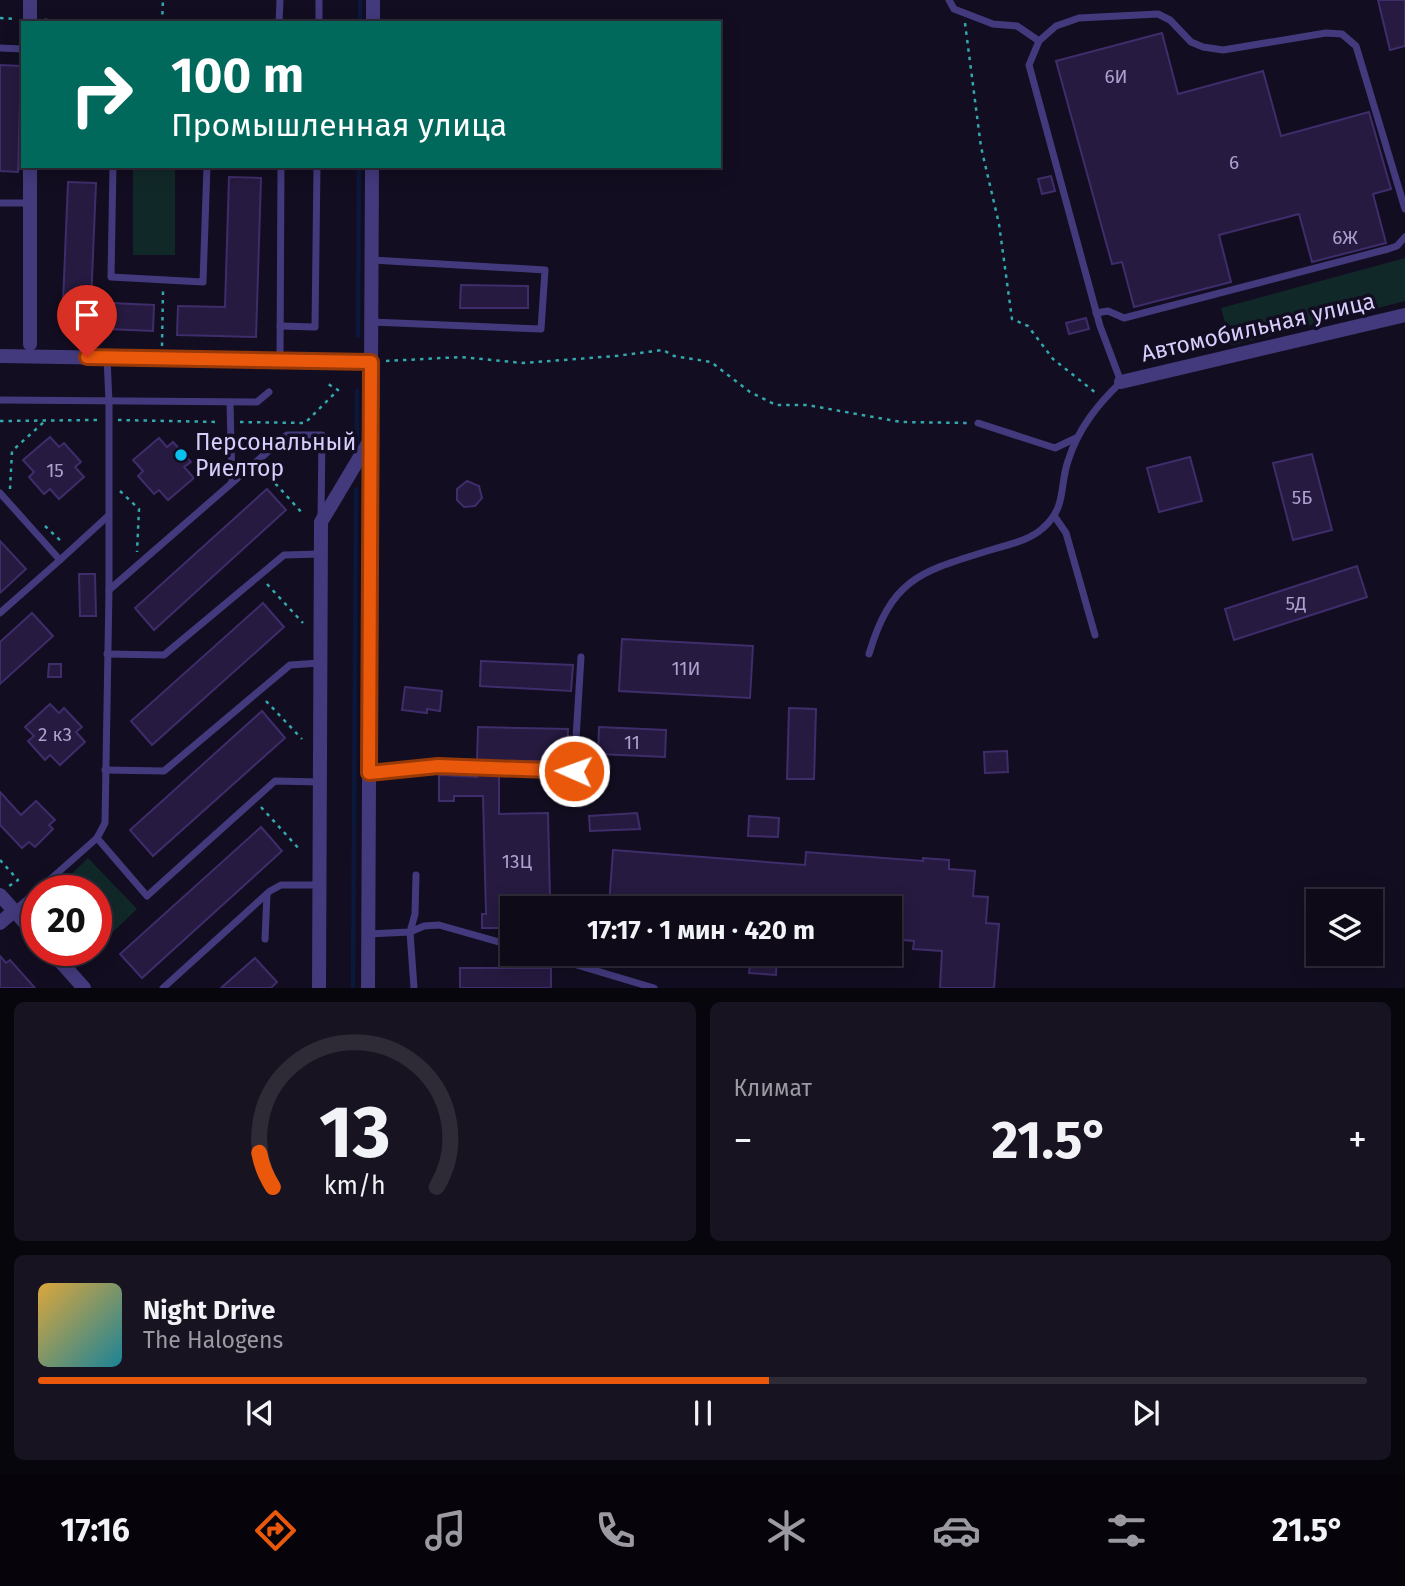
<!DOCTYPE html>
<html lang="ru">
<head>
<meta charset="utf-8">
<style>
	body { margin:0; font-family:"Fira Sans",sans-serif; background:#171321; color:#f1f3f6; height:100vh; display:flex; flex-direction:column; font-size:26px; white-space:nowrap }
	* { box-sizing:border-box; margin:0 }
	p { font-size:23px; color:#9b9aa2 }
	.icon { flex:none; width:38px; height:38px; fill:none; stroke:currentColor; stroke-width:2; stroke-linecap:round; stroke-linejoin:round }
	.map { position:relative; height:988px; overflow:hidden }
	.sheet { display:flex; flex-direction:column; gap:14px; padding:14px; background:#08060d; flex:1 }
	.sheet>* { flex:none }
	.hud { position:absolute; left:21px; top:21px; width:700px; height:147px; border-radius:0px; box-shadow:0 4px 18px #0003,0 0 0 2px #2e2b37; background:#00695c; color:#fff; overflow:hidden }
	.controls { position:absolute; left:1306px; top:889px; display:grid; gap:14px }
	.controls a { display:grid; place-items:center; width:77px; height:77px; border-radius:0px; background:#0e0a18; box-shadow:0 4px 18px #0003,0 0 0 2px #2e2b37; font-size:35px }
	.speed { position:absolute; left:21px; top:875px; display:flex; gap:14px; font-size:35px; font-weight:700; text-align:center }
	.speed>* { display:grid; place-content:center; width:91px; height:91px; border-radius:50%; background:#0e0a18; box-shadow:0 4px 18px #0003,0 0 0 2px #2e2b37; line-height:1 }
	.speed .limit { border:10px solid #d22; background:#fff; color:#111 }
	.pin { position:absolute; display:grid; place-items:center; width:60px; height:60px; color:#fff; margin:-72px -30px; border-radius:50% 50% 50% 0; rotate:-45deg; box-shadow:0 0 7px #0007 }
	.pin .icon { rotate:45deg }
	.me { position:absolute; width:77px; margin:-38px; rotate:272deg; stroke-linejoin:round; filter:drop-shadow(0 0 5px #0008) }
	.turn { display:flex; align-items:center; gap:24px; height:147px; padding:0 35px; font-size:32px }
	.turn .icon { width:91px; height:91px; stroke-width:2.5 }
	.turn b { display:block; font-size:49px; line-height:60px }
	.big { font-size:52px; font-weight:700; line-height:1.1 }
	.sheet .tile { flex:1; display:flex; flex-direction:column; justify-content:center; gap:10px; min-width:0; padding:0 24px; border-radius:10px; background:#171321 }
	.sheet .dial { align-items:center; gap:0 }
	.dial svg { height:182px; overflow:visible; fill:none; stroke:#2e2b37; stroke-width:7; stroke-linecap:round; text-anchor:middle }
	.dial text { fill:#f1f3f6; stroke:none }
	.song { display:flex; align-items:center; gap:21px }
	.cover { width:84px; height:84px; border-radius:10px; background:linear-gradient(135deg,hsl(40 70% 55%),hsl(190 70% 35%)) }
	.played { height:7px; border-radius:4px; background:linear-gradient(90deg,#ea580c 55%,#2e2b37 55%) }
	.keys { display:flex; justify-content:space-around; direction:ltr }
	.heat { display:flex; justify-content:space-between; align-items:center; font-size:38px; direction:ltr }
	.sheet .tiles { flex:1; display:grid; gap:14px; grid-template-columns:1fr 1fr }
	.tile:last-child { grid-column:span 2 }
	.trip { position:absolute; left:500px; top:896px; width:402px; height:70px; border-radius:0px; background:#0e0a18; box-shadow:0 4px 18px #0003,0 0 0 2px #2e2b37; font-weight:700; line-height:70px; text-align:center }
	.tabs { display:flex; height:112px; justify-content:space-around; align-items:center; background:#06040a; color:#9b9aa2 }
	.tabs .icon { width:49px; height:49px }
	.tabs .on { color:#ea580c }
	.tabs b { font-size:32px; color:#f1f3f6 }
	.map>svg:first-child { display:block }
</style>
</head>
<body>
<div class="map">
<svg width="1405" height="988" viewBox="0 0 1405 988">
	<rect width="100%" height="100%" fill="#120d20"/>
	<!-- green -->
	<g fill="#112829">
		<rect x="133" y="166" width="42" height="89"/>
		<path d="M1405 258V301L1234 345 1227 344 1225 340V323L1221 308Z"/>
		<path d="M88 858 137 909 96 948V891H54Z"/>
	</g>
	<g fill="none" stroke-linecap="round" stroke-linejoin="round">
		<!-- stream -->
		<g stroke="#0b183b" stroke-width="4.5">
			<path d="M360 23V0"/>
			<path d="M358 336 359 166"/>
			<path d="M357 391V442"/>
			<path d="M353 986 356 489"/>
		</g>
	</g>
	<!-- building -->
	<g fill="#261a40" stroke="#3f2d6b" stroke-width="2">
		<path d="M1378 0H1405V46L1390 50Z"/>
		<path d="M1162 33 1178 94 1263 71 1281 136 1369 112 1391 189 1373 194 1386 243 1312 262 1299 214 1219 235 1231 282 1134 307 1122 262 1112 264 1056 61Z"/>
		<path d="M0 65 21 66 18 172 0 171Z"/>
		<path d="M1051 176 1055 191 1042 194 1038 179Z"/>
		<path d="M229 177 261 178 256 337 177 335 178 306 225 307Z"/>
		<path d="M68 182 96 183 91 302 154 305 153 331 62 327Z"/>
		<path d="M461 285 528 286V308H460Z"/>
		<path d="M1086 318 1089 329 1069 334 1066 323Z"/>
		<path d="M50 437 59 447 64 443 81 462 75 467 84 477 59 499 50 489 44 494 29 477 34 472 23 460Z"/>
		<path d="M159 438 167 447 173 442 191 462 184 467 194 478 168 500 159 490 154 494 138 476 143 471 133 460Z"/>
		<path d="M1312 454 1332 530 1293 540 1273 463Z"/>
		<path d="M1190 457 1202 501 1159 512 1147 468Z"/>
		<path d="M467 481 479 486 482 498 475 506 464 507 457 500V489Z"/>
		<path d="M267 489 286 510 154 630 135 608Z"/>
		<path d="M0 541 26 569 0 593Z"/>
		<path d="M1357 566 1367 597 1234 640 1225 609Z"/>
		<path d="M79 574H95L96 616H80Z"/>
		<path d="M263 603 284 627 152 745 131 721Z"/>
		<path d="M32 613 53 636 0 684V642Z"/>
		<path d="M622 639 753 646 750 698 619 691Z"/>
		<path d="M481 661 573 665 571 691 480 686Z"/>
		<path d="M49 664H61V677H48Z"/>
		<path d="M405 687 442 691 440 711 427 709V713L402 710Z"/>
		<path d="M50 704 59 713 64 708 82 727 76 732 85 742 60 765 50 755 45 760 28 741 34 736 25 727Z"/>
		<path d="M789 708 816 709 814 779H787Z"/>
		<path d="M262 711 285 738 153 856 130 830Z"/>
		<path d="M478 727 568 729 567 761H477Z"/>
		<path d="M599 727 666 730 665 757 598 754Z"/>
		<path d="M1007 751 1008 772 985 773 984 752Z"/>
		<path d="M477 774H499V814L548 813 550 897 579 898V908H513V928H482V914H486L483 796H454V801H439V775L477 777Z"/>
		<path d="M0 792 21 815 36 801 55 820 49 825 53 829 35 847 29 842 22 848 0 825Z"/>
		<path d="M637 813 640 829 590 831 589 816Z"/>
		<path d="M749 816 779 818 778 837 748 836Z"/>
		<path d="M261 827 282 851 142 978 120 954Z"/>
		<path d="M613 850 805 865 806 852 923 861V858L949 860V869L975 871 973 896 988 897 986 923 999 924 994 988H940L942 951 913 949 914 941 891 939V908H648L609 905Z"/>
		<path d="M656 954H708L707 966 655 962Z"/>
		<path d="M751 954H777L776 975 749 973Z"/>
		<path d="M0 956 6 963 10 960 35 988H0Z"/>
		<path d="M255 958 277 982 271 988H221Z"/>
		<rect x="460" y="968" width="91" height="20"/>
	</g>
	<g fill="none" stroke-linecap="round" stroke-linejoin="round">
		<!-- path -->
		<g stroke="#32a8ad" stroke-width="2.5" stroke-dasharray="3.5 5" stroke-linecap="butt">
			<path d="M0 18 17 19"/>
			<path d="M44 20 167 23"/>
			<path d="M162 23 163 0"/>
			<path d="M965 23 981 147 999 224 1012 319 1028 326 1053 359 1096 393"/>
			<path d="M162 346 163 290"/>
			<path d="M386 361 461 357 523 363 616 356 663 350 674 356 711 362 750 392 776 405H807L901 422 967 423"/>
			<path d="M118 420 220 422"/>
			<path d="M0 421 97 420"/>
			<path d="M240 422 305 423 338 390 328 384"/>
			<path d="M264 471 304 515"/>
			<path d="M10 489 12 451 45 421"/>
			<path d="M120 491 139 509 137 552"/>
			<path d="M45 526 63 543"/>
			<path d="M267 584 303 623"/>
			<path d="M266 701 302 739"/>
			<path d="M261 807 301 851"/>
			<path d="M0 860 18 880 9 886"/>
		</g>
		<!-- service -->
		<g stroke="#433a7d" stroke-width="7">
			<path d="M949 0 954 9 993 24 1017 26 1039 41"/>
			<path d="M279 23 280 0"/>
			<path d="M319 23V0"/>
			<path d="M0 48 23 49"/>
			<path d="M113 166 111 277 203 282 207 166"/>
			<path d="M0 203H29"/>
			<path d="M372 260 545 270 541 329 372 322"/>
			<path d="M1096 313 1108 311 1124 318 1388 249 1397 246 1405 237"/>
			<path d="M280 326 315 327 317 166"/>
			<path d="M280 360 281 166"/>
			<path d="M0 400 257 402 269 392"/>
			<path d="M230 403 232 482"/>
			<path d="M978 423 1055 448 1076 438"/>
			<path d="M0 493 60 560 0 613"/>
			<path d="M1055 517 1066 533 1095 635"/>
			<path d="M60 560 108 516"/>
			<path d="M109 590 287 435H322L321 518"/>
			<path d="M107 654 164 655 284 555 320 554"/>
			<path d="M869 654C892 576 923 571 994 549 1011 544 1030 540 1043 528 1067 507 1059 487 1068 461 1078 429 1097 405 1121 382L1100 326 1029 65 1039 41 1056 26 1079 18 1158 14 1170 20 1191 42 1203 47 1223 50 1326 33 1342 34 1356 46 1405 209"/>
			<path d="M105 770 164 771 290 665 320 663"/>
			<path d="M369 773 438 766 574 771 581 657"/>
			<path d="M97 838 147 896 275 781 320 782"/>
			<path d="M37 891 97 838 105 823 109 590V402L107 358"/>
			<path d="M14 911 37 891"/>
			<path d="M368 934 410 932 424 926 439 925 513 946"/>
			<path d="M265 939 267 894"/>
			<path d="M540 954 654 988"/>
			<path d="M163 988 270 891 281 885H319"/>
			<path d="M414 988 410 932 415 914 416 875"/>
		</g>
		<!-- minor -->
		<g stroke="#433a7d" stroke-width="14">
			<path d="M30 0V23"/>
			<path d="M373 23V0"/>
			<path d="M30 166V344"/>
			<path d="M0 356 371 362"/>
			<path d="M1121 382 1405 315"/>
			<path d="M0 895 37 936"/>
			<path d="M0 923 14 911"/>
			<path d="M50 950 84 988"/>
			<path d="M319 988 321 522 370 440"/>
			<path d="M368 988 372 166"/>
		</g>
	</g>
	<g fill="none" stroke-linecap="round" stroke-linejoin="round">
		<!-- route casing -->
		<g stroke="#983908" stroke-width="18">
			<path id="route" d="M87 357 371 362 369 773 438 766 574 771"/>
		</g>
		<!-- route -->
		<use href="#route" stroke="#ea580c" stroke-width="12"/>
	</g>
	<!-- markers -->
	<circle fill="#09c1ee" stroke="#120d20" stroke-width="2.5" cx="181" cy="455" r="7"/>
	<g text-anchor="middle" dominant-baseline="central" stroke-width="7" stroke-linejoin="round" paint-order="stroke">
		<!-- number labels -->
		<g font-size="19" fill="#aca1ce">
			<text x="1116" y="76">6И</text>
			<text x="1234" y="162">6</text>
			<text x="1345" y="237">6Ж</text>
			<text x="55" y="470">15</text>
			<text x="1302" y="497">5Б</text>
			<text x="1296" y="603">5Д</text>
			<text x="686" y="668">11И</text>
			<text x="55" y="734">2 к3</text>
			<text x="632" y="742">11</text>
			<text x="517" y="861">13Ц</text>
		</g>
		<!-- street labels -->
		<g font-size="23" fill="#d8cefd" stroke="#120d20">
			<text transform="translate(1258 327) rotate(-13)">Автомобильная улица</text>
		</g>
		<!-- poi labels -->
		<g font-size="23" fill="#d8cefd" stroke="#120d20" text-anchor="start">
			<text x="195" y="442">Персональный<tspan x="195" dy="26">Риелтор</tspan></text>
		</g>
	</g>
</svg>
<div class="controls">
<a><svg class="icon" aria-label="layers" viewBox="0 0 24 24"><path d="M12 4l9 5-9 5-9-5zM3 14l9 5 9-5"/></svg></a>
</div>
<div class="speed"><div class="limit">20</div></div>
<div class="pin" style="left:87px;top:357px;background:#d93025"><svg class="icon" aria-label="arrive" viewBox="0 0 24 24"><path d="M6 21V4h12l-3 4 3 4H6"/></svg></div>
<svg class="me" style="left:574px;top:771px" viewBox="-20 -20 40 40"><circle r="17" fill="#ea580c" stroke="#fff" stroke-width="3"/><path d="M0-11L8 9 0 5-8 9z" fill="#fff"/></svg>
<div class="trip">17:17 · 1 мин · 420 m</div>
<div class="hud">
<div class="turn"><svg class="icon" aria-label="right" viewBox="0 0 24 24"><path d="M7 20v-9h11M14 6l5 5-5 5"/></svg><div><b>100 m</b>Промышленная улица</div></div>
</div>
</div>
<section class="sheet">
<div class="tiles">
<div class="tile dial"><svg viewBox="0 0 100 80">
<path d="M14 69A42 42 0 1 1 86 69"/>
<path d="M14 69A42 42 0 0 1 8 54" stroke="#ea580c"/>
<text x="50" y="56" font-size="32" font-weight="700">13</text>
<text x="50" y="72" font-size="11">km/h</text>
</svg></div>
<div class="tile"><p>Климат</p>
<div class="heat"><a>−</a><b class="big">21.5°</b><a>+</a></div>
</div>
<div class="tile">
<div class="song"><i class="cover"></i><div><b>Night Drive</b><p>The Halogens</p></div></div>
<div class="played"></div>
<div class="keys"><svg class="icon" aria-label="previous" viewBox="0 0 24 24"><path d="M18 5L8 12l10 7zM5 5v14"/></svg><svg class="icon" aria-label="pause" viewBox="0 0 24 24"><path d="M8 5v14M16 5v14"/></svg><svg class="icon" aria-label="next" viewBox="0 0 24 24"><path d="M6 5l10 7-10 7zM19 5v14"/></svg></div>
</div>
</div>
</section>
<nav class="tabs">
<b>17:16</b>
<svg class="icon on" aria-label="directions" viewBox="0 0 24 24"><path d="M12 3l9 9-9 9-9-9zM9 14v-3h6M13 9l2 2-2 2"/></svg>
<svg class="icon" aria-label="music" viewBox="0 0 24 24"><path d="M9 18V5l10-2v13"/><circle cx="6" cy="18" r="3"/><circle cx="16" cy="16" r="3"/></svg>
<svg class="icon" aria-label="phone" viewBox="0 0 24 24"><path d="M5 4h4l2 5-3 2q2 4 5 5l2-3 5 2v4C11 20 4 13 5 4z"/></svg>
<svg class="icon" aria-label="climate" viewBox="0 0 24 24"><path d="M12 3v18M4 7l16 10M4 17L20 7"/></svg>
<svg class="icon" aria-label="car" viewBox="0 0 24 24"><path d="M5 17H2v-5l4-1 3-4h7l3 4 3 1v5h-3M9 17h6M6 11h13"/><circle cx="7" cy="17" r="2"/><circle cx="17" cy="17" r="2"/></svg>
<svg class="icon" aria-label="filters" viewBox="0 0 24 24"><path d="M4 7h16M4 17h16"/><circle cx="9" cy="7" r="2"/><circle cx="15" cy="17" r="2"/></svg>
<b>21.5°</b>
</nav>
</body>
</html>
